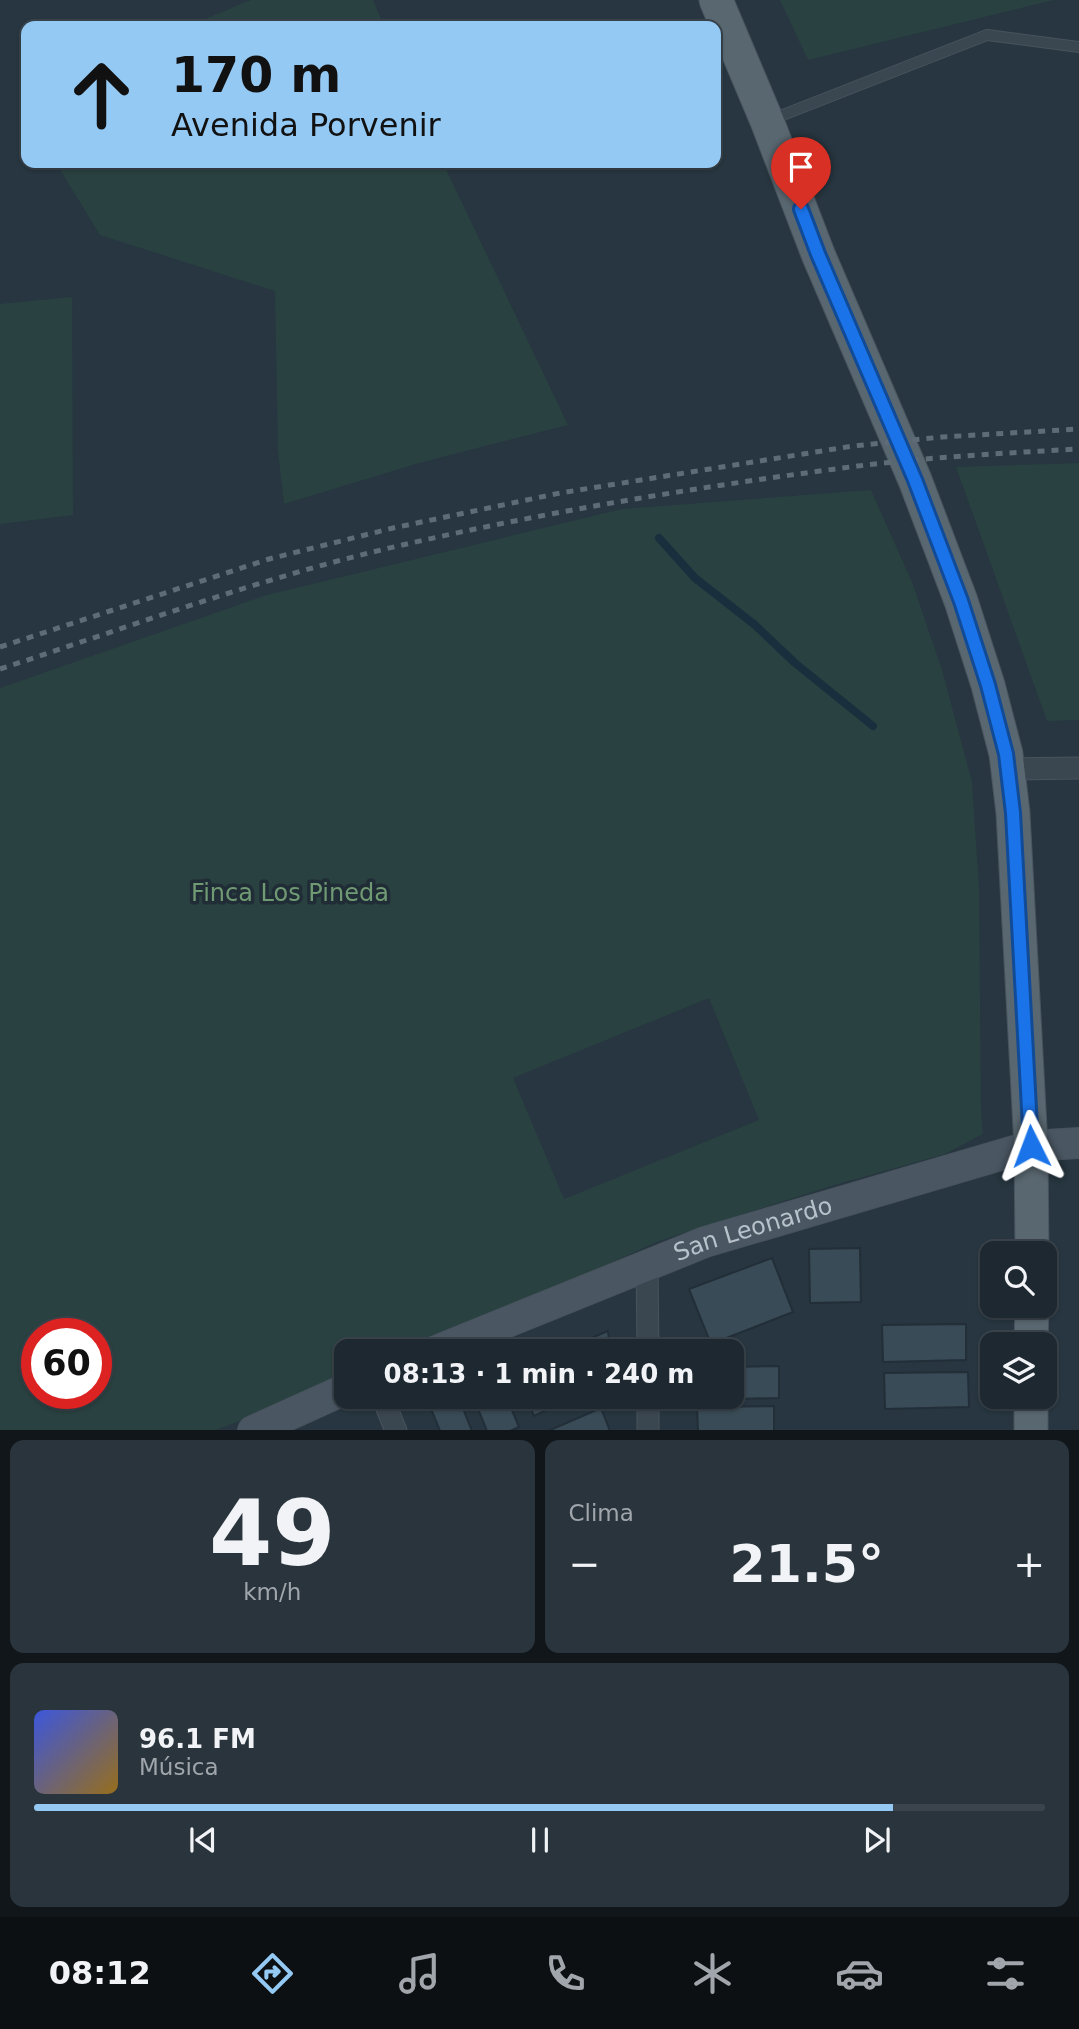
<!DOCTYPE html>
<html lang="es">
<head>
<meta charset="utf-8">
<style>
	body { margin:0; font-family:"DejaVu Sans",sans-serif; background:#2a343c; color:#f1f3f6; height:100vh; display:flex; flex-direction:column; font-size:26px; white-space:nowrap }
	* { box-sizing:border-box; margin:0 }
	p { font-size:23px; color:#a0a6ab }
	.icon { flex:none; width:38px; height:38px; fill:none; stroke:currentColor; stroke-width:2; stroke-linecap:round; stroke-linejoin:round }
	.map { position:relative; height:1430px; overflow:hidden }
	.drawer { display:flex; flex-direction:column; gap:10px; padding:10px; background:#10161a; flex:1 }
	.drawer>* { flex:none }
	.banner { position:absolute; left:21px; top:21px; width:700px; height:147px; border-radius:14px; box-shadow:0 2px 5px #0004,0 0 0 2px #3b444c; background:#94c9f4; color:#111; overflow:hidden }
	.tools { position:absolute; left:980px; top:1241px; display:grid; gap:14px }
	.tools a { display:grid; place-items:center; width:77px; height:77px; border-radius:14px; background:#1d2830; box-shadow:0 2px 5px #0004,0 0 0 2px #3b444c; font-size:35px }
	.speed { position:absolute; left:21px; top:1318px; display:flex; gap:14px; font-size:35px; font-weight:700; text-align:center }
	.speed>* { display:grid; place-content:center; width:91px; height:91px; border-radius:50%; background:#1d2830; box-shadow:0 2px 5px #0004,0 0 0 2px #3b444c; line-height:1 }
	.speed .limit { border:10px solid #d22; background:#fff; color:#111 }
	.pin { position:absolute; display:grid; place-items:center; width:60px; height:60px; color:#fff; margin:-72px -30px; border-radius:50% 50% 50% 0; rotate:-45deg; box-shadow:0 0 7px #0007 }
	.pin .icon { rotate:45deg }
	.me { position:absolute; width:77px; margin:-38px; rotate:357deg; stroke-linejoin:round; filter:drop-shadow(0 0 5px #0008) }
	.turn { display:flex; align-items:center; gap:24px; height:147px; padding:0 35px; font-size:32px }
	.turn .icon { width:91px; height:91px; stroke-width:2.5 }
	.turn b { display:block; font-size:49px; line-height:60px }
	.big { font-size:52px; font-weight:700; line-height:1.1 }
	.drawer .widget { flex:1; display:flex; flex-direction:column; justify-content:center; gap:10px; min-width:0; padding:0 24px; border-radius:14px; background:#2a343c }
	.drawer .dial { align-items:center; gap:0 }
	.dial b { font-size:91px; line-height:1 }
	.song { display:flex; align-items:center; gap:21px }
	.cover { width:84px; height:84px; border-radius:10px; background:linear-gradient(135deg,hsl(230 70% 55%),hsl(40 70% 35%)) }
	.played { height:7px; border-radius:4px; background:linear-gradient(90deg,#94c9f4 85%,#3b444c 85%) }
	.keys { display:flex; justify-content:space-around; direction:ltr }
	.heat { display:flex; justify-content:space-between; align-items:center; font-size:38px; direction:ltr }
	.drawer .tiles { flex:1; display:grid; gap:10px; grid-template-columns:1fr 1fr }
	.widget:last-child { grid-column:span 2 }
	.trip { position:absolute; left:334px; top:1339px; width:410px; height:70px; border-radius:14px; background:#1d2830; box-shadow:0 2px 5px #0004,0 0 0 2px #3b444c; font-weight:700; line-height:70px; text-align:center }
	.tab-bar { display:flex; height:112px; justify-content:space-around; align-items:center; background:#0c1013; color:#a0a6ab }
	.tab-bar .icon { width:49px; height:49px }
	.tab-bar .active { color:#94c9f4 }
	.tab-bar b { font-size:32px; color:#f1f3f6 }
	.map>svg:first-child { display:block }
</style>
</head>
<body>
<div class="map">
<svg width="1079" height="1431" viewBox="0 0 1079 1431">
	<rect width="100%" height="100%" fill="#273640"/>
	<!-- green -->
	<g fill="#294140" fill-rule="evenodd">
		<path d="M251 0H373L384 26H188Z"/>
		<path d="M780 0H1054L808 60Z"/>
		<path d="M56 163H443L568 425 419 463 284 504 278 451 275 291 100 235Z"/>
		<path d="M72 297 73 515 0 524V304Z"/>
		<path d="M1079 463V720L1047 721 956 467Z"/>
		<path d="M871 490 912 582 942 670 972 782 979 888 981 1109 983 1134 945 1154 831 1186 659 1241 417 1351H346V1381L216 1430 0 1431V688L267 595 622 509ZM709 998 759 1120 564 1199 513 1078ZM37 1334H96V1393H37Z"/>
	</g>
	<g fill="none" stroke-linecap="round" stroke-linejoin="round">
		<!-- stream -->
		<path stroke="#1a2f3e" stroke-width="8" d="M659 538 695 578 755 625 795 663 873 726"/>
	</g>
	<!-- building -->
	<g fill="#394b56" stroke="#222e38" stroke-width="2">
		<path d="M860 1248 861 1302 810 1303 809 1249Z"/>
		<path d="M772 1258 793 1312 711 1344 689 1289Z"/>
		<path d="M966 1324V1360L883 1362 882 1325Z"/>
		<path d="M608 1331 610 1351H560Z"/>
		<path d="M779 1366V1398L691 1400V1396H732V1367Z"/>
		<path d="M968 1372 969 1407 885 1409 884 1373Z"/>
		<path d="M454 1396H458L472 1431H440L430 1406Z"/>
		<path d="M473 1396H506L519 1427 510 1431H487Z"/>
		<path d="M526 1396H576L534 1416Z"/>
		<path d="M774 1406V1431H698L697 1407Z"/>
		<path d="M601 1408 610 1431H548Z"/>
	</g>
	<g fill="none" stroke-linecap="round" stroke-linejoin="round">
		<!-- lane casing -->
		<g stroke="#48535d" stroke-width="12">
			<path id="lane" d="M770 120 987 35 1079 47"/>
		</g>
		<!-- street casing -->
		<g stroke="#48535d" stroke-width="23">
			<g id="street">
				<path d="M1007 769 1079 768"/>
				<path d="M647 1265 648 1351"/>
				<path d="M382 1396 396 1431"/>
				<path d="M648 1396V1431"/>
			</g>
		</g>
		<!-- secondary casing -->
		<g stroke="#48535d" stroke-width="32">
			<g id="secondary">
				<path id="s1" d="M436 1351 705 1242 1031 1146 1079 1143"/>
				<path d="M253 1431 346 1389"/>
			</g>
		</g>
		<!-- primary casing -->
		<g stroke="#48535d" stroke-width="35">
			<g id="primary">
				<path d="M716 0 767 121 818 254 915 480 961 601 988 685 1006 754 1013 813 1031 1146 1032 1253"/>
				<path d="M1031 1344 1032 1306"/>
				<path d="M1031 1431V1396"/>
			</g>
		</g>
		<!-- lane -->
		<use href="#lane" stroke="#3b4750" stroke-width="10"/>
		<!-- street -->
		<use href="#street" stroke="#3b4750" stroke-width="21"/>
		<!-- secondary -->
		<use href="#secondary" stroke="#4a5763" stroke-width="30"/>
		<!-- primary -->
		<use href="#primary" stroke="#596770" stroke-width="33"/>
		<!-- rail -->
		<g stroke="#5e6c77" stroke-width="5" stroke-dasharray="7 7" stroke-linecap="butt">
			<path d="M0 647 269 559 393 528 560 493 853 446 942 437 1079 429"/>
			<path d="M0 669C132 626 263 577 398 546 549 511 704 486 858 466 931 457 1005 453 1079 449"/>
		</g>
	</g>
	<g fill="none" stroke-linecap="round" stroke-linejoin="round">
		<!-- route casing -->
		<g stroke="#114b97" stroke-width="18">
			<path id="route" d="M801 209 818 254 915 480 961 601 988 685 1006 754 1013 813 1031 1146"/>
		</g>
		<!-- route -->
		<use href="#route" stroke="#1a73e8" stroke-width="12"/>
	</g>
	<g text-anchor="middle" dominant-baseline="central" stroke-width="7" stroke-linejoin="round" paint-order="stroke">
		<!-- park labels -->
		<g font-size="24" fill="#709a73" stroke="#202c36">
			<text x="290" y="893">Finca Los Pineda</text>
		</g>
		<!-- street labels -->
		<g font-size="24" fill="#b8c2cb" stroke="#202c36">
			<text stroke="none"><textPath href="#s1" startOffset="340">San Leonardo</textPath></text>
		</g>
	</g>
</svg>
<div class="tools">
<a><svg class="icon" aria-label="search" viewBox="0 0 24 24"><circle cx="10" cy="10" r="6"/><path d="M15 15l6 6"/></svg></a>
<a><svg class="icon" aria-label="layers" viewBox="0 0 24 24"><path d="M12 4l9 5-9 5-9-5zM3 14l9 5 9-5"/></svg></a>
</div>
<div class="speed"><div class="limit">60</div></div>
<div class="pin" style="left:801px;top:209px;background:#d93025"><svg class="icon" aria-label="arrive" viewBox="0 0 24 24"><path d="M6 21V4h12l-3 4 3 4H6"/></svg></div>
<svg class="me" style="left:1031px;top:1146px" viewBox="-20 -20 40 40"><path d="M0-17L14 15 0 8-14 15z" fill="#1a73e8" stroke="#fff" stroke-width="4"/></svg>
<div class="trip">08:13 · 1 min · 240 m</div>
<div class="banner">
<div class="turn"><svg class="icon" aria-label="ahead" viewBox="0 0 24 24"><path d="M12 20V5M6 11l6-6 6 6"/></svg><div><b>170 m</b>Avenida Porvenir</div></div>
</div>
</div>
<section class="drawer">
<div class="tiles">
<div class="widget dial"><b>49</b><p>km/h</p></div>
<div class="widget"><p>Clima</p>
<div class="heat"><a>−</a><b class="big">21.5°</b><a>+</a></div>
</div>
<div class="widget">
<div class="song"><i class="cover"></i><div><b>96.1 FM</b><p>Música</p></div></div>
<div class="played"></div>
<div class="keys"><svg class="icon" aria-label="previous" viewBox="0 0 24 24"><path d="M18 5L8 12l10 7zM5 5v14"/></svg><svg class="icon" aria-label="pause" viewBox="0 0 24 24"><path d="M8 5v14M16 5v14"/></svg><svg class="icon" aria-label="next" viewBox="0 0 24 24"><path d="M6 5l10 7-10 7zM19 5v14"/></svg></div>
</div>
</div>
</section>
<nav class="tab-bar">
<b>08:12</b>
<svg class="icon active" aria-label="directions" viewBox="0 0 24 24"><path d="M12 3l9 9-9 9-9-9zM9 14v-3h6M13 9l2 2-2 2"/></svg>
<svg class="icon" aria-label="music" viewBox="0 0 24 24"><path d="M9 18V5l10-2v13"/><circle cx="6" cy="18" r="3"/><circle cx="16" cy="16" r="3"/></svg>
<svg class="icon" aria-label="phone" viewBox="0 0 24 24"><path d="M5 4h4l2 5-3 2q2 4 5 5l2-3 5 2v4C11 20 4 13 5 4z"/></svg>
<svg class="icon" aria-label="climate" viewBox="0 0 24 24"><path d="M12 3v18M4 7l16 10M4 17L20 7"/></svg>
<svg class="icon" aria-label="car" viewBox="0 0 24 24"><path d="M5 17H2v-5l4-1 3-4h7l3 4 3 1v5h-3M9 17h6M6 11h13"/><circle cx="7" cy="17" r="2"/><circle cx="17" cy="17" r="2"/></svg>
<svg class="icon" aria-label="filters" viewBox="0 0 24 24"><path d="M4 7h16M4 17h16"/><circle cx="9" cy="7" r="2"/><circle cx="15" cy="17" r="2"/></svg>
</nav>
</body>
</html>
